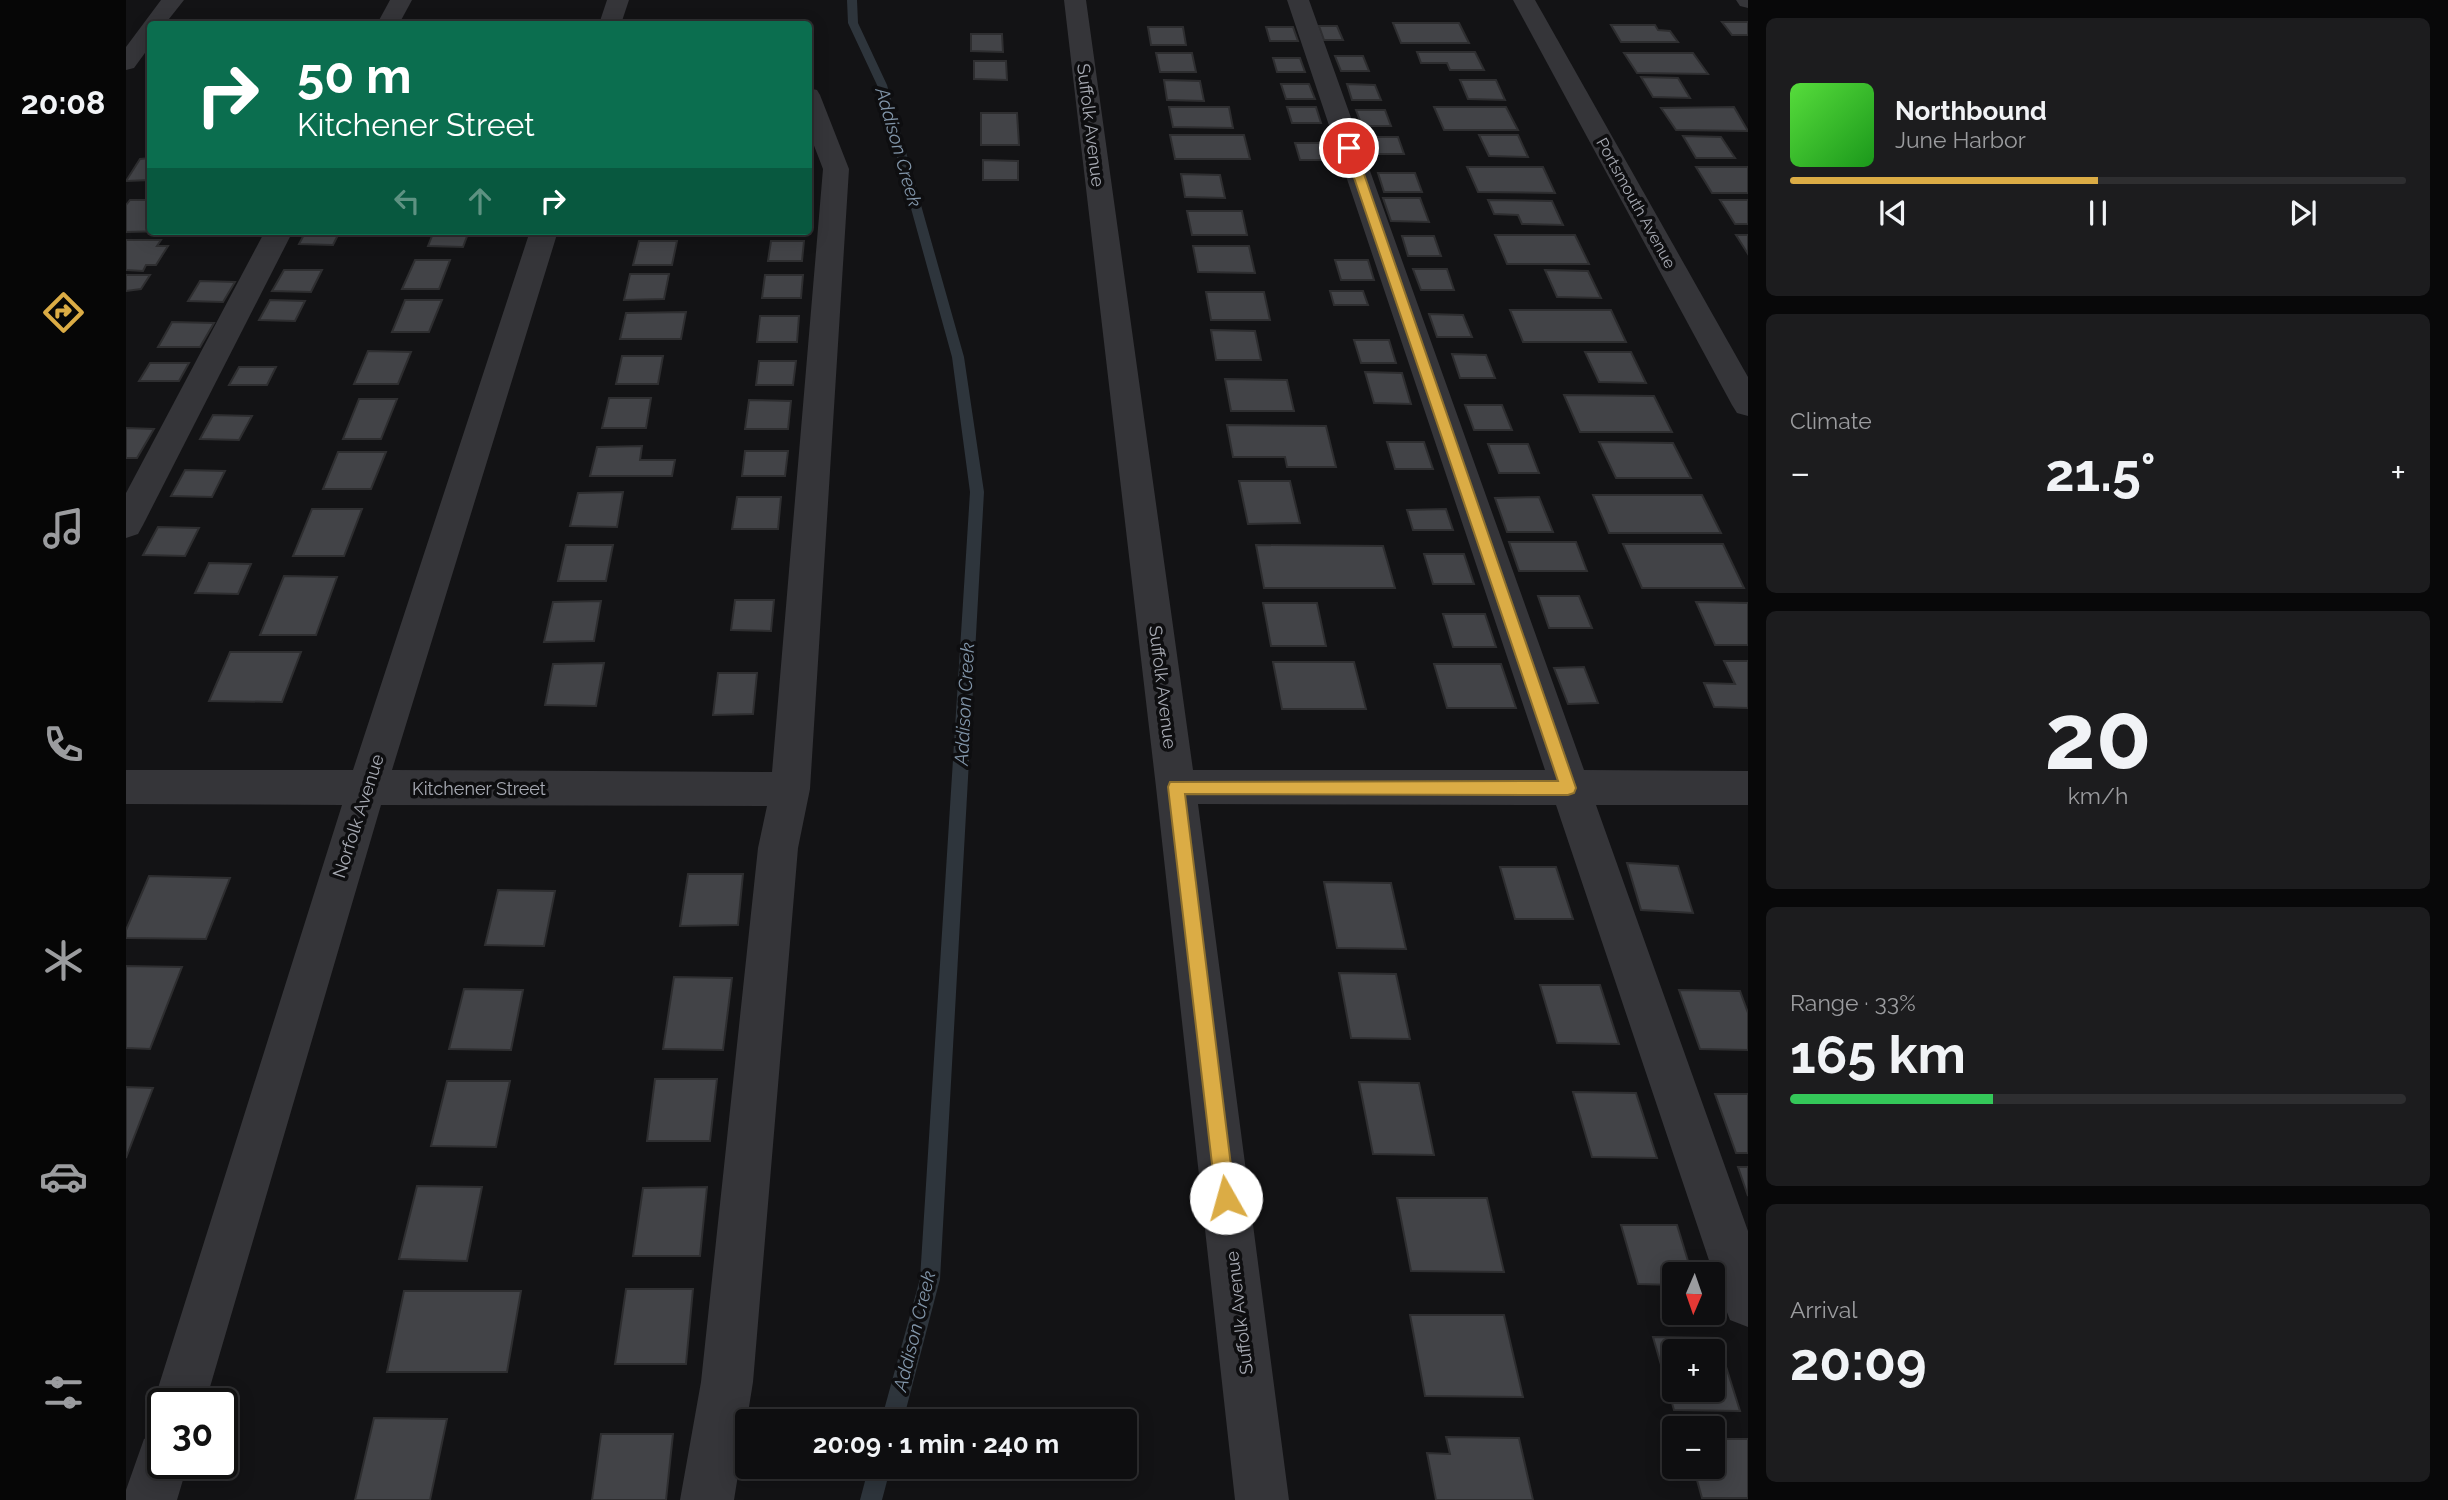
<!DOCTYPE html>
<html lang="en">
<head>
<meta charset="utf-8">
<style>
	body { margin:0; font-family:Raleway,sans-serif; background:#1c1c1e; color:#f1f3f6; height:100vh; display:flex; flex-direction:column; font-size:26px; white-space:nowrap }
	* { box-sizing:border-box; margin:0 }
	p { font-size:23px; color:#9b9c9f }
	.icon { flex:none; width:38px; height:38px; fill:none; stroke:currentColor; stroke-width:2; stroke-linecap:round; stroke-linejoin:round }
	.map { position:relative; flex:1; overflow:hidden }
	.side { display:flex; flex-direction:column; gap:18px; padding:18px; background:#080809; width:700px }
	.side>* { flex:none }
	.top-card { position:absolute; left:21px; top:21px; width:665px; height:214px; border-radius:7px; box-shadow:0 4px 18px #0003,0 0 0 2px #2e2e30; background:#0b6e4f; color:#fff; overflow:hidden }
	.needle { width:46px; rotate:182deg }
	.buttons { position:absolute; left:1536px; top:1262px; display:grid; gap:14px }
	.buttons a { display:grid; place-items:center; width:63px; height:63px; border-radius:7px; background:#0e0e10; box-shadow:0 4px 18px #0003,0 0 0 2px #2e2e30; font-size:35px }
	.speed { position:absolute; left:21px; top:1388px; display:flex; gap:14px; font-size:35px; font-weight:700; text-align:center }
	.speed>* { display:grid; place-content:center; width:91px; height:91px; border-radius:50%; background:#0e0e10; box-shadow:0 4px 18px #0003,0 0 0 2px #2e2e30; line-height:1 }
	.speed .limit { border:4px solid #111; border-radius:10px; background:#fff; color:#111 }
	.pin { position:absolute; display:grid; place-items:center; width:60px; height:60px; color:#fff; margin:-30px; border:4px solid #fff; border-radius:50%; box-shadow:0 2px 7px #0007 }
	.me { position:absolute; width:77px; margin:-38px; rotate:353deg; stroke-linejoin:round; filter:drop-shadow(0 0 5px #0008) }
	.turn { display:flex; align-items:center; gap:24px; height:147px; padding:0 35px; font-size:32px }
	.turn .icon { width:91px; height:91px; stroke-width:2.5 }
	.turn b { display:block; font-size:49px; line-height:60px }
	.lanes { display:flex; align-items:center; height:66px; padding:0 35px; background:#0003; justify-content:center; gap:35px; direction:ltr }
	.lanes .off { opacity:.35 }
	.big { font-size:52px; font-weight:700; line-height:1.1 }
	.side .tile { flex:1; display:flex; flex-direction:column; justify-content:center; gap:10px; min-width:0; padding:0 24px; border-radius:10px; background:#1c1c1e }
	.side .dial { align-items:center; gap:0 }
	.dial b { font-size:91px; line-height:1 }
	.song { display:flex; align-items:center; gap:21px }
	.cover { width:84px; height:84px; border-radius:10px; background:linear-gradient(135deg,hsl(110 70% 55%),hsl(120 70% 35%)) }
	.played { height:7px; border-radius:4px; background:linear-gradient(90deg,#dbac45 50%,#2e2e30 50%) }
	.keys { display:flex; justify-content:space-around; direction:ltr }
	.heat { display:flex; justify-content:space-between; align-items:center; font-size:38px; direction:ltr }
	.charge { height:10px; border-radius:5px; background:linear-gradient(90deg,#34c759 33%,#2e2e30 0) }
	.trip { position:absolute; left:609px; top:1409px; width:402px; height:70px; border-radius:7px; background:#0e0e10; box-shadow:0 4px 18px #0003,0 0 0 2px #2e2e30; font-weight:700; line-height:70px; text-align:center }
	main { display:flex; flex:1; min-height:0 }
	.tabs { display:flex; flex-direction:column; width:126px; justify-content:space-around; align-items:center; background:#060606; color:#9b9c9f }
	.tabs .icon { width:49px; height:49px }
	.tabs .active { color:#dbac45 }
	.tabs b { font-size:32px; color:#f1f3f6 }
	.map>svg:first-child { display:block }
</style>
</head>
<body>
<main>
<nav class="tabs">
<b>20:08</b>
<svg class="icon active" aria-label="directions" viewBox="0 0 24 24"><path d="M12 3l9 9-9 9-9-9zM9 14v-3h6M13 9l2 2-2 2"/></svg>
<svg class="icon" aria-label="music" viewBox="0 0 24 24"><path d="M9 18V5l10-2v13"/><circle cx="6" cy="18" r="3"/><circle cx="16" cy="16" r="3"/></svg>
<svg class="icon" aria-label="phone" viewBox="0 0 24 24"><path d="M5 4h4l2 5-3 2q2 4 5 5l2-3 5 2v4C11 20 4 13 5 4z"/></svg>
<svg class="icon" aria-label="climate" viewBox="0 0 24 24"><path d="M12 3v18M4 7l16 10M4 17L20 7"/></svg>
<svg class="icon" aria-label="car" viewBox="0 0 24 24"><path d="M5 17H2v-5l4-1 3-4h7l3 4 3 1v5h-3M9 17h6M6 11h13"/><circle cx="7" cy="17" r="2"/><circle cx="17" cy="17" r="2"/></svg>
<svg class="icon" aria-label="filters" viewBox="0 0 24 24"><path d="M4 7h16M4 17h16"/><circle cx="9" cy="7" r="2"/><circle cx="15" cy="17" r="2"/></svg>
</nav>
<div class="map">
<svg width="1622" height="1500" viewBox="0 0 1622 1500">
	<rect width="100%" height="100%" fill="#131315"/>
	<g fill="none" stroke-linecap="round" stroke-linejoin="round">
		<!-- stream -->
		<g fill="#2e353c" fill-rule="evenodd">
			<path d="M721 0H731L732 23 761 85 838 357 858 492 814 1279 777 1421H755L794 1279 844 492 826 357 751 85 722 23Z"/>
			<path d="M743 1466H765L756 1500H734Z"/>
		</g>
	</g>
	<!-- building -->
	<g fill="#424347" stroke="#2e2e30" stroke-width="2" fill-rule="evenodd">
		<path d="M1596 22H1622V35H1606Z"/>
		<path d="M1267 23H1333L1343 43H1275Z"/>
		<path d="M1485 25H1529L1532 30 1544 31 1552 42H1495Z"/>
		<path d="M1193 26H1211L1217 40H1198Z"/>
		<path d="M1022 27H1057L1060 45H1025Z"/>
		<path d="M1140 27H1167L1172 41H1144Z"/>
		<path d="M845 34H876L877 52 845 51Z"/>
		<path d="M1291 52H1349L1358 70H1324L1321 63H1295Z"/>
		<path d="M1030 53H1066L1070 72H1034Z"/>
		<path d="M1498 53H1567L1582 74 1511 73Z"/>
		<path d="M1209 56H1237L1243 71H1215Z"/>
		<path d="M1147 58H1174L1179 72H1151Z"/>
		<path d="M848 61H880L881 80 848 79Z"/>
		<path d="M1515 77 1552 78 1564 98 1527 97Z"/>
		<path d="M1038 80 1074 81 1078 101 1041 100Z"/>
		<path d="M1334 80H1370L1379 100 1342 99Z"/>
		<path d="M1155 84H1183L1189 99H1160Z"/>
		<path d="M1221 84 1249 85 1255 100H1226Z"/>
		<path d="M1043 107H1103L1107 128 1047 127Z"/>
		<path d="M1161 107H1190L1195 123H1166Z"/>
		<path d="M1308 107H1380L1392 130H1318Z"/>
		<path d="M1608 107 1622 131 1550 130 1535 108Z"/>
		<path d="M1230 110H1259L1265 126H1236Z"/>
		<path d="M855 113H891L893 145H855Z"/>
		<path d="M1044 135H1118L1124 159H1049Z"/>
		<path d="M1353 135H1392L1402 157 1363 156Z"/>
		<path d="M1557 136 1595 137 1609 158H1570Z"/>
		<path d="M1242 137H1272L1278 154H1248Z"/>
		<path d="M1169 143H1199L1205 160H1174Z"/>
		<path d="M24 158V180L0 181 14 159Z"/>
		<path d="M857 160 892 161V180H857Z"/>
		<path d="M1341 167H1417L1429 193 1352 192Z"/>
		<path d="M1570 167H1622V193H1586Z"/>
		<path d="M1252 173H1289L1296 192H1258Z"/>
		<path d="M1055 174 1094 175 1099 198 1059 197Z"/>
		<path d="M1257 198H1294L1303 222 1265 221Z"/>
		<path d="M4 200H24V231H39L0 232V205Z"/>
		<path d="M1362 200 1426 201 1437 225 1396 224 1392 215 1368 214Z"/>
		<path d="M1594 200H1622V224H1609Z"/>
		<path d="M1061 211H1116L1121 235H1066Z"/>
		<path d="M180 231H214L207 245 173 244Z"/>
		<path d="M308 231H343L337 247 302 246Z"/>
		<path d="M1369 235H1449L1463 264H1381Z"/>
		<path d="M1610 235H1622V254Z"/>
		<path d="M1276 236H1308L1315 256H1282Z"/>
		<path d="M0 240H35L31 246H42L30 265H20L17 271 0 270Z"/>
		<path d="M513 241H551L546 265H507Z"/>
		<path d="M645 241H678L676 261H642Z"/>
		<path d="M1067 246H1123L1129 273 1072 272Z"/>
		<path d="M289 260H324L313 289H276Z"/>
		<path d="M1209 260H1242L1248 280H1215Z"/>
		<path d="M1287 269H1321L1328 290H1295Z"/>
		<path d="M158 270H196L185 292 146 291Z"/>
		<path d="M1419 270 1462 271 1475 298 1431 297Z"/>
		<path d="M504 274H543L538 299 498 300Z"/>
		<path d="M0 275H24L15 289 0 291Z"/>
		<path d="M639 275H677L675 298H636Z"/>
		<path d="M74 281 109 282 97 302 62 301Z"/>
		<path d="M1204 291H1237L1242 305H1208Z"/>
		<path d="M1080 292H1138L1144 320H1085Z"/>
		<path d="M144 300 179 301 169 321 133 320Z"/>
		<path d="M279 300H316L303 332H266Z"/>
		<path d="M1384 310H1485L1500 342H1397Z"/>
		<path d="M560 312 555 339H494L500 313Z"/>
		<path d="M1303 314 1337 315 1346 337H1311Z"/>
		<path d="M634 316H673L671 342H631Z"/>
		<path d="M46 322 88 323 74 347H32Z"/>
		<path d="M1085 330 1129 331 1135 360H1090Z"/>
		<path d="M1228 340H1263L1270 363H1235Z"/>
		<path d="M242 351 285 352 272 384H228Z"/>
		<path d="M1459 352H1505L1520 383 1473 382Z"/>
		<path d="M1326 354 1360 355 1369 378H1334Z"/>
		<path d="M496 356H537L532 384H490Z"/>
		<path d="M633 361H670L667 385H630Z"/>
		<path d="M24 363H63L53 381H13Z"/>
		<path d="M113 367H150L141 385H103Z"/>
		<path d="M1239 372 1276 373 1285 404 1248 403Z"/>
		<path d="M1099 379 1161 380 1168 411H1105Z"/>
		<path d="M1438 395 1528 396 1546 432H1454Z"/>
		<path d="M483 398H525L520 428H476Z"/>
		<path d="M233 399H271L255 439H217Z"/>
		<path d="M623 400 665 401 662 429H619Z"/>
		<path d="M1339 405H1376L1386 430H1348Z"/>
		<path d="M87 415 126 416 113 440 74 439Z"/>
		<path d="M1101 425 1200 426 1210 467H1161L1159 457H1107Z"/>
		<path d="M0 428 28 429 11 458H0Z"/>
		<path d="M1261 442H1298L1307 469H1269Z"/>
		<path d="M1473 442 1547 443 1565 478H1490Z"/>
		<path d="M1362 444H1402L1413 473H1373Z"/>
		<path d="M516 446 514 460H549L546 476H464L471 447Z"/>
		<path d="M619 451H662L659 476H616Z"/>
		<path d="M212 452H260L245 489H197Z"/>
		<path d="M59 470 99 471 86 497 45 496Z"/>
		<path d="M1113 481H1164L1174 523 1122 524Z"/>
		<path d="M497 492 491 527 444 526 452 493Z"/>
		<path d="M1467 495H1576L1595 533H1483Z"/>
		<path d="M611 497H655L652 529H606Z"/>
		<path d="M1413 497 1427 532H1381L1369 498Z"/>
		<path d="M186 509H236L218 556H167Z"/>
		<path d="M1320 509 1327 530H1287L1281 510Z"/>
		<path d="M32 527 73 528 59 556 17 555Z"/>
		<path d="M1383 542H1450L1461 571H1393Z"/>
		<path d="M1497 544H1597L1618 588H1516Z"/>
		<path d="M440 545H487L480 581H432Z"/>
		<path d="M1130 545 1257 546 1269 588H1138Z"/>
		<path d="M1298 554H1338L1348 584H1307Z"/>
		<path d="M83 563 125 564 112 594 69 593Z"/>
		<path d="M158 576 211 577 190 635H134Z"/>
		<path d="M1412 596H1453L1466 628H1423Z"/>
		<path d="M609 600H648L645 631 605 630Z"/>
		<path d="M475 601 468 641 418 642 427 602Z"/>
		<path d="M1570 602 1622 603V645H1589Z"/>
		<path d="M1137 603H1191L1200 646H1145Z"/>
		<path d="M1317 614H1359L1370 647H1327Z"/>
		<path d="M104 652H175L156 702 83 701Z"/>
		<path d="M1598 661H1622V708L1588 707 1578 683 1609 684Z"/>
		<path d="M1147 662H1228L1240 709H1156Z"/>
		<path d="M478 663 470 706 419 705 427 664Z"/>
		<path d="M1308 664H1375L1390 708H1321Z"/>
		<path d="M1458 667 1472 703 1442 704 1428 668Z"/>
		<path d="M592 673H631L627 714 587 715Z"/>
		<path d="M1501 863 1552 866 1567 913 1515 910Z"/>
		<path d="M1374 867H1430L1447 919H1389Z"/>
		<path d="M562 874H617L612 925 554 926Z"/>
		<path d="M23 876 104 878 80 939 0 938V930Z"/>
		<path d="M1198 882 1265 883 1280 949 1211 948Z"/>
		<path d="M372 890 429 891 418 946 359 945Z"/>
		<path d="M0 966 56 967 24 1049 0 1048Z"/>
		<path d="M1213 973 1270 974 1284 1039 1225 1038Z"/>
		<path d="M548 977 606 978 597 1050 537 1049Z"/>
		<path d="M1414 985H1474L1493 1044 1431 1043Z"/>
		<path d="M338 989 397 990 385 1050 323 1049Z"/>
		<path d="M1553 990 1614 991 1622 1013V1050L1574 1049Z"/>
		<path d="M529 1079H591L584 1141H521Z"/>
		<path d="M321 1081H384L370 1147 305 1146Z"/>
		<path d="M1233 1082 1293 1083 1308 1155 1247 1154Z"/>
		<path d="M0 1087 27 1088 0 1158Z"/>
		<path d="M1447 1092 1510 1093 1531 1158 1466 1157Z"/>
		<path d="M1589 1094H1622V1153H1610Z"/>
		<path d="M1612 1167H1622V1196Z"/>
		<path d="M291 1186 356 1187 341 1261 273 1259Z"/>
		<path d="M581 1187 574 1256H507L517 1188Z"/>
		<path d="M1271 1198H1361L1378 1272 1285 1271Z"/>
		<path d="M1495 1225H1551L1566 1274H1549V1285L1512 1284Z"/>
		<path d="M500 1289H567L560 1364H489Z"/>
		<path d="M278 1291H395L381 1372H261Z"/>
		<path d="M1284 1315H1378L1397 1397 1299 1396Z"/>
		<path d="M1527 1337 1591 1338 1614 1411 1548 1410ZM1549 1351H1587V1390H1549Z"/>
		<path d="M248 1418 321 1419 304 1500H229Z"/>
		<path d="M475 1434H547L540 1500H466Z"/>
		<path d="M1320 1437 1393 1438 1407 1500H1310L1301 1453 1324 1454Z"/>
		<path d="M1587 1439H1622V1498H1576L1567 1466H1587Z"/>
	</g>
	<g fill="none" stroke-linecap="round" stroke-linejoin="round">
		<!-- minor -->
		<g fill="#353539" fill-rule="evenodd">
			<path d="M35 0H58L39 24H24V46L8 68 0 70V47Z"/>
			<path d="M264 0H286L273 24H251Z"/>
			<path d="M481 0H503L495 24H473Z"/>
			<path d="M938 0H960L1067 770H1419L1161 0H1183L1458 770 1622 771V805H1470L1622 1231V1327L1604 1320 1597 1302 1430 805 1072 804 1163 1500H1109L1030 787Z"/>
			<path d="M1387 0H1409L1622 377V416L1611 413 1606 405Z"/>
			<path d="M1610 0H1622V8L1614 6Z"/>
			<path d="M682 88 691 90 694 95 723 169 684 789 672 848 627 1382 608 1500H554L575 1382 632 848 641 806 255 805 79 1404H37V1424L34 1423 27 1404 216 805 0 804V770H227L404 231H432L266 770 646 772 697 169 682 130Z"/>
			<path d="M139 231H167L17 525 12 534 0 538V493Z"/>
			<path d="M37 1431V1463H62L51 1500H0V1490L18 1439Z"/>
		</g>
	</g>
	<!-- route -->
	<path fill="#dbac45" stroke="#8e702d" stroke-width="2" d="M1223 145 1229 148 1450 788 1448 793 1442 795 1059 794 1109 1198 1107 1205 1100 1208 1092 1205 1090 1198 1042 787 1044 782 1432 781 1218 148Z"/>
	<g text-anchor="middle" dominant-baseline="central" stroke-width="7" stroke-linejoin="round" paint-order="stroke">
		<!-- far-street labels -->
		<g font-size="16" fill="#a7aab3" stroke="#0e0e10">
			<text transform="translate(1510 203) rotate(61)">Portsmouth Avenue</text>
		</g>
		<!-- street labels -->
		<g font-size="18" fill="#a7aab3" stroke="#0e0e10">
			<text transform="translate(965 125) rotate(83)">Suffolk Avenue</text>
			<text transform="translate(1037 687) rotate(83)">Suffolk Avenue</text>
			<text x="353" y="788">Kitchener Street</text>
			<text transform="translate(232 816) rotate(-72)">Norfolk Avenue</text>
			<text transform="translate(1113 1313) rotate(-97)">Suffolk Avenue</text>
		</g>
		<!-- water labels -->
		<g font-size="19" font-style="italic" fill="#8296aa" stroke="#0e0e10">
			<text transform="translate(773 147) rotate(74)">Addison Creek</text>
			<text transform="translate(838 704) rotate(-87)">Addison Creek</text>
			<text transform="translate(788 1331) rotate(-76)">Addison Creek</text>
		</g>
	</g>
</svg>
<div class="buttons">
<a><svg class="needle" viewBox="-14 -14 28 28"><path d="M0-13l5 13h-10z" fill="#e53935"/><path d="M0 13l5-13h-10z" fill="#9b9c9f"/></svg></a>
<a>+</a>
<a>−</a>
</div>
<div class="speed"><div class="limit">30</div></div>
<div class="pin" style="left:1223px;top:148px;background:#d93025"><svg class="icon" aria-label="arrive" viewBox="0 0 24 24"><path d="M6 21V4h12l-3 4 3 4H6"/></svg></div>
<svg class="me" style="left:1100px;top:1198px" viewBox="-20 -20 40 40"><circle r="19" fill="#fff"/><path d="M0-13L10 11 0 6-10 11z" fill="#dbac45"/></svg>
<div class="trip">20:09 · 1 min · 240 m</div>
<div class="top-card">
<div class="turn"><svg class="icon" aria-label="right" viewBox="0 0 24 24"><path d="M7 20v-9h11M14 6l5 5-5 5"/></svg><div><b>50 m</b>Kitchener Street</div></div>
<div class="lanes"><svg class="icon off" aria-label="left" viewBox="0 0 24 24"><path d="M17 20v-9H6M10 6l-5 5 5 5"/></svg><svg class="icon off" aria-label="ahead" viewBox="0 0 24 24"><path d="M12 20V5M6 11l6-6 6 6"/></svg><svg class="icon" aria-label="right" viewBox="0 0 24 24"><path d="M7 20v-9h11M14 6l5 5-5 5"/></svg></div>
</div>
</div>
<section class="side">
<div class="tile">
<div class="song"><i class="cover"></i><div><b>Northbound</b><p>June Harbor</p></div></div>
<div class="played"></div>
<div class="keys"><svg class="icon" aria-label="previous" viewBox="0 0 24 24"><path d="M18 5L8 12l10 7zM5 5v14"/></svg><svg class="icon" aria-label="pause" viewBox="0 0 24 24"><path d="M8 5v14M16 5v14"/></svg><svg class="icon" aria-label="next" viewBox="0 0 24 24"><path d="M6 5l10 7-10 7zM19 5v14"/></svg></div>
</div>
<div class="tile"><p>Climate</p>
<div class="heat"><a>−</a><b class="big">21.5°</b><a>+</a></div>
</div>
<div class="tile dial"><b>20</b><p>km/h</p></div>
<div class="tile"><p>Range · 33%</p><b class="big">165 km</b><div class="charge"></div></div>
<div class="tile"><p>Arrival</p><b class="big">20:09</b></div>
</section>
</main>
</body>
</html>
